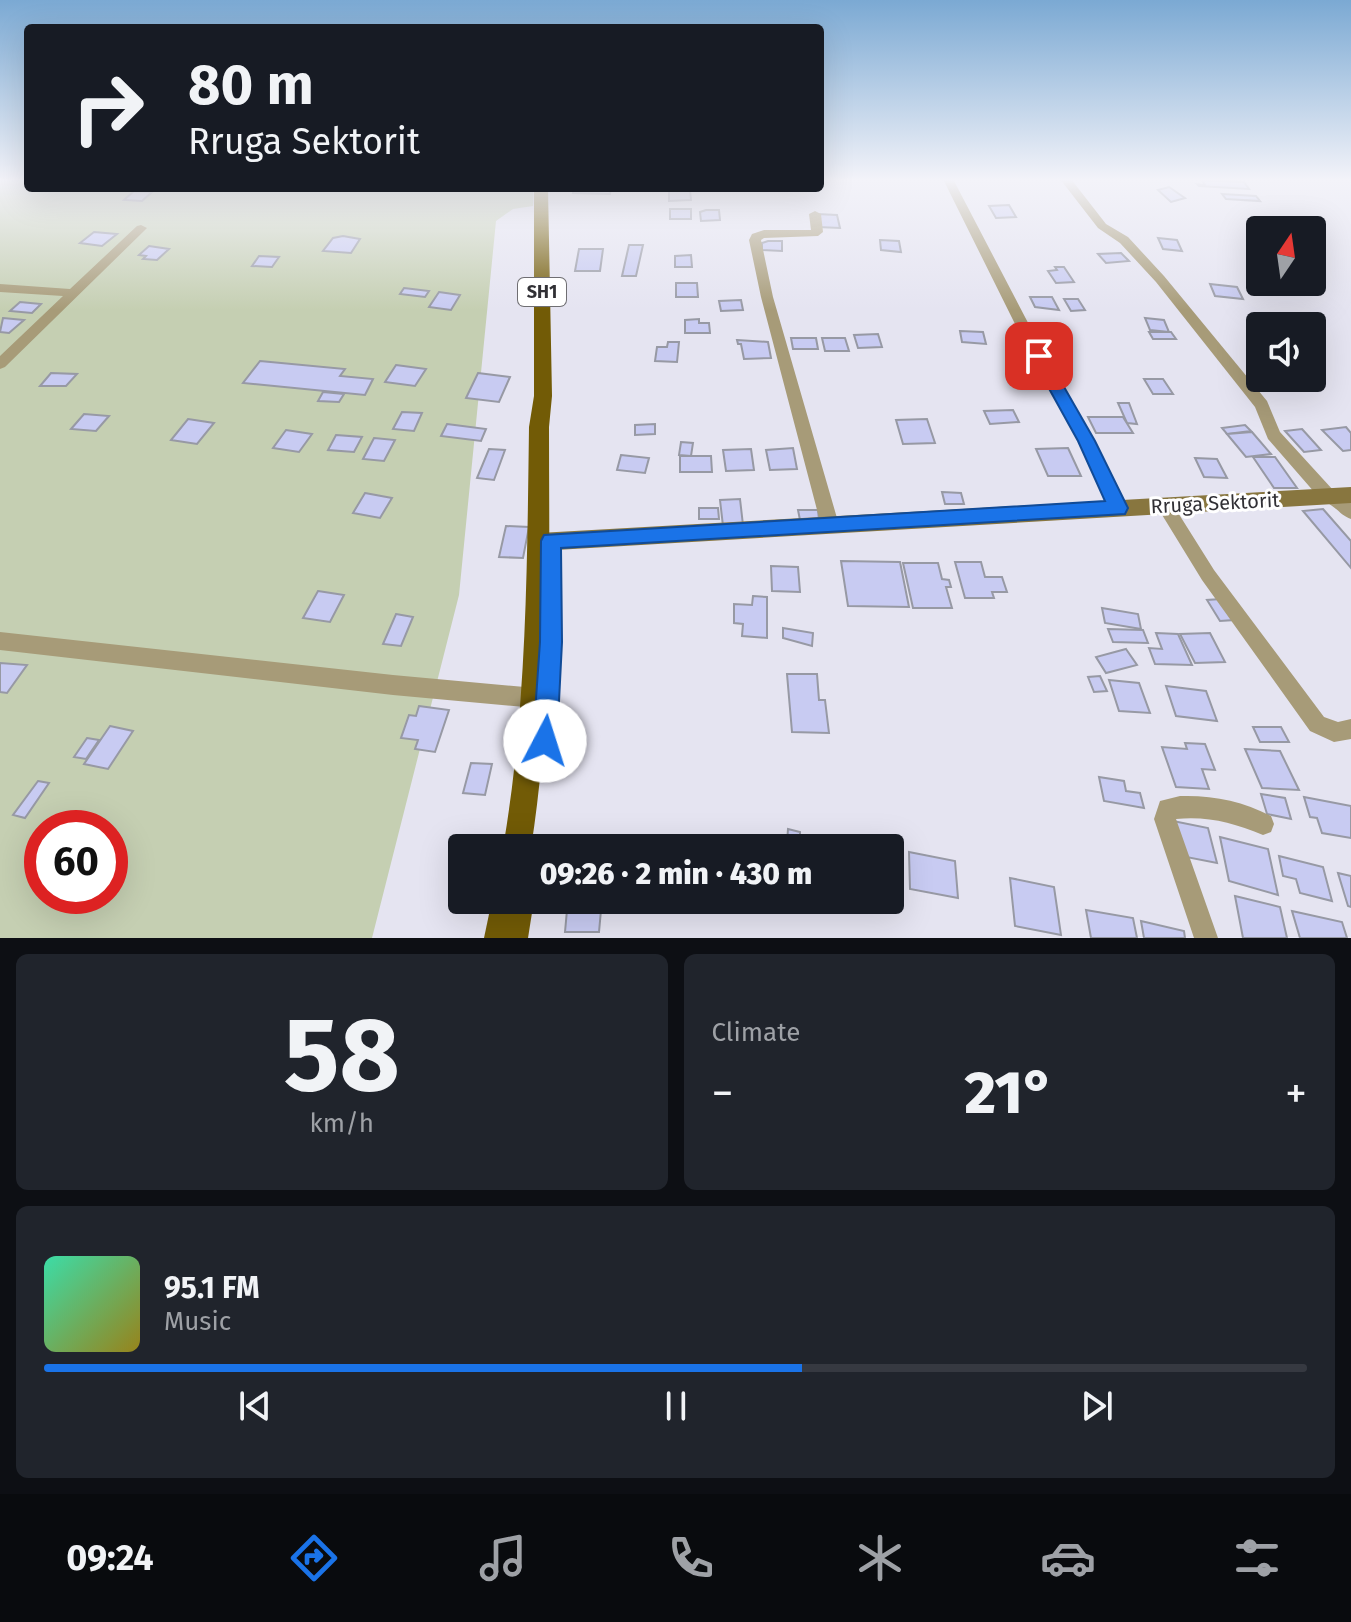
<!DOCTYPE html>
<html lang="en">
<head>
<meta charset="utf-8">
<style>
	body { margin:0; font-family:"Fira Sans",sans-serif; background:#20242c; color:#f1f3f6; height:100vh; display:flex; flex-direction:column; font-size:30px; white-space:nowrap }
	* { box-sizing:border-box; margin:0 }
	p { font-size:26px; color:#9ea1a6 }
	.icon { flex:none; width:44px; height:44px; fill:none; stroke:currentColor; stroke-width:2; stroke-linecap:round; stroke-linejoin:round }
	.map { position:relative; height:938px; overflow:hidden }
	.details { display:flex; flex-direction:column; gap:16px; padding:16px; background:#0d0f14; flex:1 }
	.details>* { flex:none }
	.hud { position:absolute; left:24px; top:24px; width:800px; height:168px; border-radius:8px; box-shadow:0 8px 32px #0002; background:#171b24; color:#f1f3f6; overflow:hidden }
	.needle { width:52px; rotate:13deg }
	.tools { position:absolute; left:1246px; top:216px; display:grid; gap:16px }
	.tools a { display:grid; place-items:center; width:80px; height:80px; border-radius:8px; background:#171b24; box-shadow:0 8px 32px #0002; font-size:40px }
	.speed { position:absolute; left:24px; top:810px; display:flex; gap:16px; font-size:40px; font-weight:700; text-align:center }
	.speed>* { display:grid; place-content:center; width:104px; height:104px; border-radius:50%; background:#171b24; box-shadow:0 8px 32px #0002; line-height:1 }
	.speed .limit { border:12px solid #d22; background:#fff; color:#111 }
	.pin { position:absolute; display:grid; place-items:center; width:68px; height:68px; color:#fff; margin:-34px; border-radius:16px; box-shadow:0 4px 12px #0006 }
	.me { position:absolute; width:88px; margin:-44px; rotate:5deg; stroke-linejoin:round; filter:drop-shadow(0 0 6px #0008) }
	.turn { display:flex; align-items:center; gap:28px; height:168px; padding:0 32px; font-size:36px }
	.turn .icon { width:104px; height:104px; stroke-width:2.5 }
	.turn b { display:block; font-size:56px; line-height:68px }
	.big { font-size:60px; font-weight:800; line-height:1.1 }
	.details .tile { flex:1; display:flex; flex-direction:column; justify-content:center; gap:12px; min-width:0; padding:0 28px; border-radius:12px; background:#20242c }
	.details .dial { align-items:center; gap:0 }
	.dial b { font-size:104px; line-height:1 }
	.song { display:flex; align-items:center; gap:24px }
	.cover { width:96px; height:96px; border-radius:12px; background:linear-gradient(135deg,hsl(160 70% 55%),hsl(50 70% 35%)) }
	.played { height:8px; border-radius:4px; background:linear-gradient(90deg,#1a73e8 60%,#363941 60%) }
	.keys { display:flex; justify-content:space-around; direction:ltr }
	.heat { display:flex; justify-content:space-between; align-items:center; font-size:44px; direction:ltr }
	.details .tiles { flex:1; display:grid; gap:16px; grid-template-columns:1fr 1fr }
	.tile:last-child { grid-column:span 2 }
	.trip { position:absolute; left:448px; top:834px; width:456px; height:80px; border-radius:8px; background:#171b24; box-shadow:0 8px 32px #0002; font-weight:800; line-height:80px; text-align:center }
	.menu { display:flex; height:128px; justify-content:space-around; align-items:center; background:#090b0e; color:#9ea1a6 }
	.menu .icon { width:56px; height:56px }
	.menu .selected { color:#1a73e8 }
	.menu b { font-size:36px; color:#f1f3f6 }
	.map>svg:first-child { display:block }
</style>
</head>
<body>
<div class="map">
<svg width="1351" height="938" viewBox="0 0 1351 938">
	<rect width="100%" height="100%" fill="#e5e4f1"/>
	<!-- green -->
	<path fill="#c5cfb2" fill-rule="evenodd" d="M0 179H28V188H533V206L513 209 496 221 459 595 372 938H0ZM42 828H110V896H42Z"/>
	<!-- building -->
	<g fill="#c8cbf2" stroke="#9799a4" stroke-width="2">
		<path d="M1202 180 1244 182 1249 189 1199 186 1197 184 1205 185Z"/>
		<path d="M1169 187 1185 198 1171 202 1158 190Z"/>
		<path d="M574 188H611L610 194 573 193Z"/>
		<path d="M669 190H690L691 200 669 201Z"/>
		<path d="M134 191 152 192 142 201 124 200Z"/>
		<path d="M1222 194 1256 196 1260 201 1226 199Z"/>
		<path d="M1009 205 1016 217 996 218 989 206Z"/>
		<rect x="670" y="209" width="21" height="10"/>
		<path d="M706 210H719L720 220 701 221 700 212Z"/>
		<path d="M817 214 837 215 840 228 818 227Z"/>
		<path d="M94 232 117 234 102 246 80 243Z"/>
		<path d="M343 236 360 239 351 253 323 251 333 238Z"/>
		<path d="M1158 238 1177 240 1182 251 1163 249Z"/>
		<path d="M880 240 899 241 901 252 881 250Z"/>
		<path d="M768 241H782V251L762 250V243Z"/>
		<path d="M629 245H643L636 276H622Z"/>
		<path d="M149 246 169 249 157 260 143 259 146 256 139 255Z"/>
		<path d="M579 249H603L600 271H575Z"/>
		<path d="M1121 253 1129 261 1106 263 1098 254Z"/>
		<path d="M691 255 692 267H675V256Z"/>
		<path d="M259 256 279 257 272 267 252 266Z"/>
		<path d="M1055 267H1064L1074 282 1056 283 1048 271 1057 270Z"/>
		<path d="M676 283H697L698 297H676Z"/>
		<path d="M1210 284 1237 287 1243 299 1215 296Z"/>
		<path d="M404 288 429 291 425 297 400 294Z"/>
		<path d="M439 292 460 295 451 310 429 307Z"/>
		<path d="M1030 297H1052L1059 310 1035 307Z"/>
		<path d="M1064 299H1078L1085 310 1071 311Z"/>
		<path d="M741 300 743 310 721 311 719 301Z"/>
		<path d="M20 302 41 304 32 313 10 311Z"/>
		<path d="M3 318 24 320 9 333 0 332Z"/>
		<path d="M1145 318 1164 320 1169 332 1150 330Z"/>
		<path d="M699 319V323H709L710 333H685V320Z"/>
		<path d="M960 331 983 332 986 344 962 342Z"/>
		<path d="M1149 332H1171L1176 339H1153Z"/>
		<path d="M878 334 882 347 858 348 854 335Z"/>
		<path d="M791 338H816L818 349H793Z"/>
		<path d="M822 338H845L849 351H825Z"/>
		<path d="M737 340 768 342 771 358 744 359 741 344H738Z"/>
		<path d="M668 342H679L677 362 655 361 657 347H667Z"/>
		<path d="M260 361 345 369 340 376 373 379 365 395 243 383Z"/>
		<path d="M396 365 426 369 415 386 385 382Z"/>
		<path d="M51 373 77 374 66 386H40Z"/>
		<path d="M478 373 510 377 499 402 466 398Z"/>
		<path d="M1144 379H1163L1173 394H1153Z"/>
		<path d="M323 392 344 394 339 402 318 401Z"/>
		<path d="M1118 403H1129L1137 424 1127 423Z"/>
		<path d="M1013 410 1019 422 990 424 984 411Z"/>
		<path d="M402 412 422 413 414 431 393 429Z"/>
		<path d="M84 414 109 416 96 431 71 429Z"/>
		<path d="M1088 417H1123L1133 433H1096Z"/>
		<path d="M188 419 214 423 197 444 171 440Z"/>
		<path d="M927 419 935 443 903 444 896 420Z"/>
		<path d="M447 424 486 429 481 441 441 436Z"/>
		<path d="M655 424V434L635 435V425Z"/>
		<path d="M1245 425 1251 431 1227 434 1222 428Z"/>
		<path d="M1346 427 1351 433V450L1343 451 1322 430Z"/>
		<path d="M1302 429 1321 450 1304 452 1285 431Z"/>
		<path d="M286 430 312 434 299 452 273 448Z"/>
		<path d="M1252 432 1271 454 1246 457 1227 434Z"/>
		<path d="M336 435 362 437 354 452 328 450Z"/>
		<path d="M374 438 395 440 384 461 363 459Z"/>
		<path d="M681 442 693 443 691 456 679 455Z"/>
		<path d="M793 448 797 469 770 470 766 450Z"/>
		<path d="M1068 448 1081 476H1048L1036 449Z"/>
		<path d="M489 449 505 450 494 480 477 478Z"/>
		<path d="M751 449 754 470 726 471 723 450Z"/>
		<path d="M621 455 649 458 645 473 617 470Z"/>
		<path d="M680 456H711L712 472H680Z"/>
		<path d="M1253 457H1275L1297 488H1274Z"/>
		<path d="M1195 458 1217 459 1227 478 1204 477Z"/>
		<path d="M942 492 961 493 964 504H945Z"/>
		<path d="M365 493 392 498 380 518 353 513Z"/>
		<path d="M740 499 743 525 723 526 720 500Z"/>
		<path d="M699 508H718L719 519H699Z"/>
		<path d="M1323 509 1351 541V568L1303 511Z"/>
		<path d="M798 510H818L819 520H800Z"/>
		<path d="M506 526 529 527 523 558 499 557Z"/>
		<path d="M841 561 900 562 909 607 848 606Z"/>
		<path d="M955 562H981L985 577H1002L1007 592H992L994 598H965Z"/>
		<path d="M903 563H938L942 579 949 580 951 587H946L952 608H913Z"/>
		<path d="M771 566 798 567 800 592 772 591Z"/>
		<path d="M318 591 344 595 330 622 303 618Z"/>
		<path d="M753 596 767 597V638L742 636 743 624 734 623V604L752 605Z"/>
		<path d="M1221 599 1234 620 1220 621 1207 600Z"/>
		<path d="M1102 608 1138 614 1141 629 1105 623Z"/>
		<path d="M396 614 413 617 401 646 383 644Z"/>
		<path d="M783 628 813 633 812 646 783 638Z"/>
		<path d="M1108 629 1143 630 1148 643 1113 642Z"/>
		<path d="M1156 633 1178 634 1192 665 1155 664 1149 648 1162 649Z"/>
		<path d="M1210 633 1225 662 1195 663 1180 634Z"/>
		<path d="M1126 649 1137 665 1106 673 1096 657Z"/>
		<path d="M0 663 27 665 7 693 0 692Z"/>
		<path d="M787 674H817L819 700H825L829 733 792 732Z"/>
		<path d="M1100 676 1107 691 1094 692 1088 677Z"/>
		<path d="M1109 680 1139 683 1150 713 1119 711Z"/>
		<path d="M1166 686 1206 691 1217 721 1176 716Z"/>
		<path d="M419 706 449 710 435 752 415 749 418 740 401 738 409 715 416 716Z"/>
		<path d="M110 726 133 731 108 769 84 764Z"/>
		<path d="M1253 727H1281L1289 742H1260Z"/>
		<path d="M87 738 99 740 86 759 74 757Z"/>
		<path d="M1185 743 1205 744 1215 770 1202 769 1209 789 1176 787 1162 747 1187 749Z"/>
		<path d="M1245 749 1280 751 1299 790 1262 788Z"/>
		<path d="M471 763 492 764 485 795 463 793Z"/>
		<path d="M1099 777 1124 781 1126 791 1140 793 1144 808 1104 801Z"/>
		<path d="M38 781 49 783 25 818 13 815Z"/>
		<path d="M1261 794 1285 798 1291 819 1267 814Z"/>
		<path d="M1304 797 1351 806V838L1322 833 1317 818 1310 817Z"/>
		<path d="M1173 821 1208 828 1217 863 1181 856Z"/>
		<path d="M788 829 800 832V845L787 843Z"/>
		<path d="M833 836 872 843V848H833Z"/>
		<path d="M1220 837 1268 849 1278 895 1229 881Z"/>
		<path d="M909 852 955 861 958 898 910 889Z"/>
		<path d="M1279 856 1323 867 1332 901 1300 893 1296 879 1283 876Z"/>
		<path d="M1338 873 1351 876V907L1348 906Z"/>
		<path d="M1010 878 1054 887 1061 935 1015 926Z"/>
		<path d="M1235 896 1280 907 1287 938H1243Z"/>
		<path d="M567 910H601L599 932H565Z"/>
		<path d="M1086 910 1133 918 1137 938H1091Z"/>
		<path d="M1292 911 1342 922 1347 938H1300Z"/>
		<path d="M1141 921 1184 931 1185 938H1144Z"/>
	</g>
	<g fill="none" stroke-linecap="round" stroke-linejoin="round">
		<!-- street -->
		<g fill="#a79b78" fill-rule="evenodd">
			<path d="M943 179H953L1037 340 1095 441 1126 508 1124 513H1112L1079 441 1023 340Z"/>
			<path d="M1060 179H1071L1106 224 1128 237 1164 276 1267 401 1280 432 1333 490 1341 491 1351 501V519C1339 515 1336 505 1322 501L1268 439 1255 407 1156 282 1120 243 1098 228Z"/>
			<path d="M815 211 821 214 823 232 818 236 764 238 761 240 773 297 839 525 836 530 830 532 824 530 821 525 761 297 749 240 752 234 764 230H811L809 214Z"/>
			<path d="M141 225 147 228 145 230 5 367 0 369V356L63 296 0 292V284L70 289 137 226Z"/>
			<path d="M1164 498 1170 500 1214 570 1324 717 1338 722 1351 719V739L1334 742 1310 731 1202 580 1156 505 1158 500Z"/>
			<path d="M0 632 393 675 536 688 543 691 546 698 543 705 536 708 393 695 0 650Z"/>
			<path d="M1180 796C1213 795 1242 801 1271 816L1274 824 1271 832 1263 835C1233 823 1209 816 1176 819L1218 938H1194L1154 819 1160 801Z"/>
		</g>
		<!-- secondary -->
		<path fill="#88763f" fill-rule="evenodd" d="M1351 487V503L539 551 531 548 528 542 531 536 539 533Z"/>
		<!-- primary -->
		<g fill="#725b06" fill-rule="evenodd">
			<path d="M534 188H548L552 396 549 427C549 568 553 708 531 848H503C527 708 527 568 529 427L534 396Z"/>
			<path d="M492 900H534L528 938H484Z"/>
		</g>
	</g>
	<!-- sky -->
	<linearGradient id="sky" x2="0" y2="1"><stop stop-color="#7ba9d3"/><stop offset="0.58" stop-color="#f3f3f9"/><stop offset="1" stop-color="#f3f3f9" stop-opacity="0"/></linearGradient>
	<rect width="1351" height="310" fill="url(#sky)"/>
	<!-- route -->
	<path fill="#1a73e8" stroke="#114b97" stroke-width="2" d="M1039 350 1044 352 1095 441 1128 508 1125 514 561 548 562 642 557 741 553 749 545 753 536 749 533 741 540 642 541 541 544 535 1105 501 1078 441 1031 356Z"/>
	<g text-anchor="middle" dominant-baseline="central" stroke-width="6" stroke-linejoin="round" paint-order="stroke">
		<!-- shield labels -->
		<rect fill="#fff" stroke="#6f6e72" stroke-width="2" x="518" y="278" width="48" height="28" rx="6"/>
		<g font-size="18" font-weight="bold" fill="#313035">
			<text x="542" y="292">SH1</text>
		</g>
		<!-- street labels -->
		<g font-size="20" fill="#313035" stroke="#fff">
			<text transform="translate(1215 503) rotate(-3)">Rruga Sektorit</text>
		</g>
	</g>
</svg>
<div class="tools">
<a><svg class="needle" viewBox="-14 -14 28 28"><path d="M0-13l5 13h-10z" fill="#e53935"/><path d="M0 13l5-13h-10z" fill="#9ea1a6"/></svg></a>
<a><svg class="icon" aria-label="sound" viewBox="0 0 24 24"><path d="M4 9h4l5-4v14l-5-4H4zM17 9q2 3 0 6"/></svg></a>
</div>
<div class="speed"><div class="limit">60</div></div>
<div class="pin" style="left:1039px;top:356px;background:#d93025"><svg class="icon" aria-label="arrive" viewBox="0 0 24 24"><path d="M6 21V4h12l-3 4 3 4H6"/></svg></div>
<svg class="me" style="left:545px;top:741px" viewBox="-20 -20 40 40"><circle r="19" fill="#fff"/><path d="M0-13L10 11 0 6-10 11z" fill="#1a73e8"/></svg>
<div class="trip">09:26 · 2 min · 430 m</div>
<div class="hud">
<div class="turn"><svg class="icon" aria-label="right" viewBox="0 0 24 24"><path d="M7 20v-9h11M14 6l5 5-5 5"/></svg><div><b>80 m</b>Rruga Sektorit</div></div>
</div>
</div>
<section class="details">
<div class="tiles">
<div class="tile dial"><b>58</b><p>km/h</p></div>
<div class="tile"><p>Climate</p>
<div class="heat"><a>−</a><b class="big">21°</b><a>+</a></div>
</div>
<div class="tile">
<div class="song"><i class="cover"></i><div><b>95.1 FM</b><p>Music</p></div></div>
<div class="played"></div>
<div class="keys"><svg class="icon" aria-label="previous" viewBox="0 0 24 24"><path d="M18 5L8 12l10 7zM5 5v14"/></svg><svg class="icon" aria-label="pause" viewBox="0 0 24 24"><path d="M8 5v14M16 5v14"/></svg><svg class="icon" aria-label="next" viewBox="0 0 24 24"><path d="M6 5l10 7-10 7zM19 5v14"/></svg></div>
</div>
</div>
</section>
<nav class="menu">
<b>09:24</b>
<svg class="icon selected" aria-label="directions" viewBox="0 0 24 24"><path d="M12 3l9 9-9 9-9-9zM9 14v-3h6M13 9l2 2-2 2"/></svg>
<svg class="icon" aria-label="music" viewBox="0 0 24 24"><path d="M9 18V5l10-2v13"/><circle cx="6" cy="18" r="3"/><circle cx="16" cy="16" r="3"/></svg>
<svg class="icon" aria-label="phone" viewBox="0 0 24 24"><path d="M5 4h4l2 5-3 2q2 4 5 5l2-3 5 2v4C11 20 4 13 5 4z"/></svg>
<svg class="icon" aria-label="climate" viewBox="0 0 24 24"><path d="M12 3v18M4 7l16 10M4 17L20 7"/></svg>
<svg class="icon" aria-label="car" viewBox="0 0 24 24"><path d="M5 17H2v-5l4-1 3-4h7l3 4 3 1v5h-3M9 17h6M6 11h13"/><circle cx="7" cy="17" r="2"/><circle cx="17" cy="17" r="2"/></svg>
<svg class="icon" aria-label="filters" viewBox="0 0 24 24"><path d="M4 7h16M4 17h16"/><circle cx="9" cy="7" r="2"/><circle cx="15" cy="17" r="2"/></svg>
</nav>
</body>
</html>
